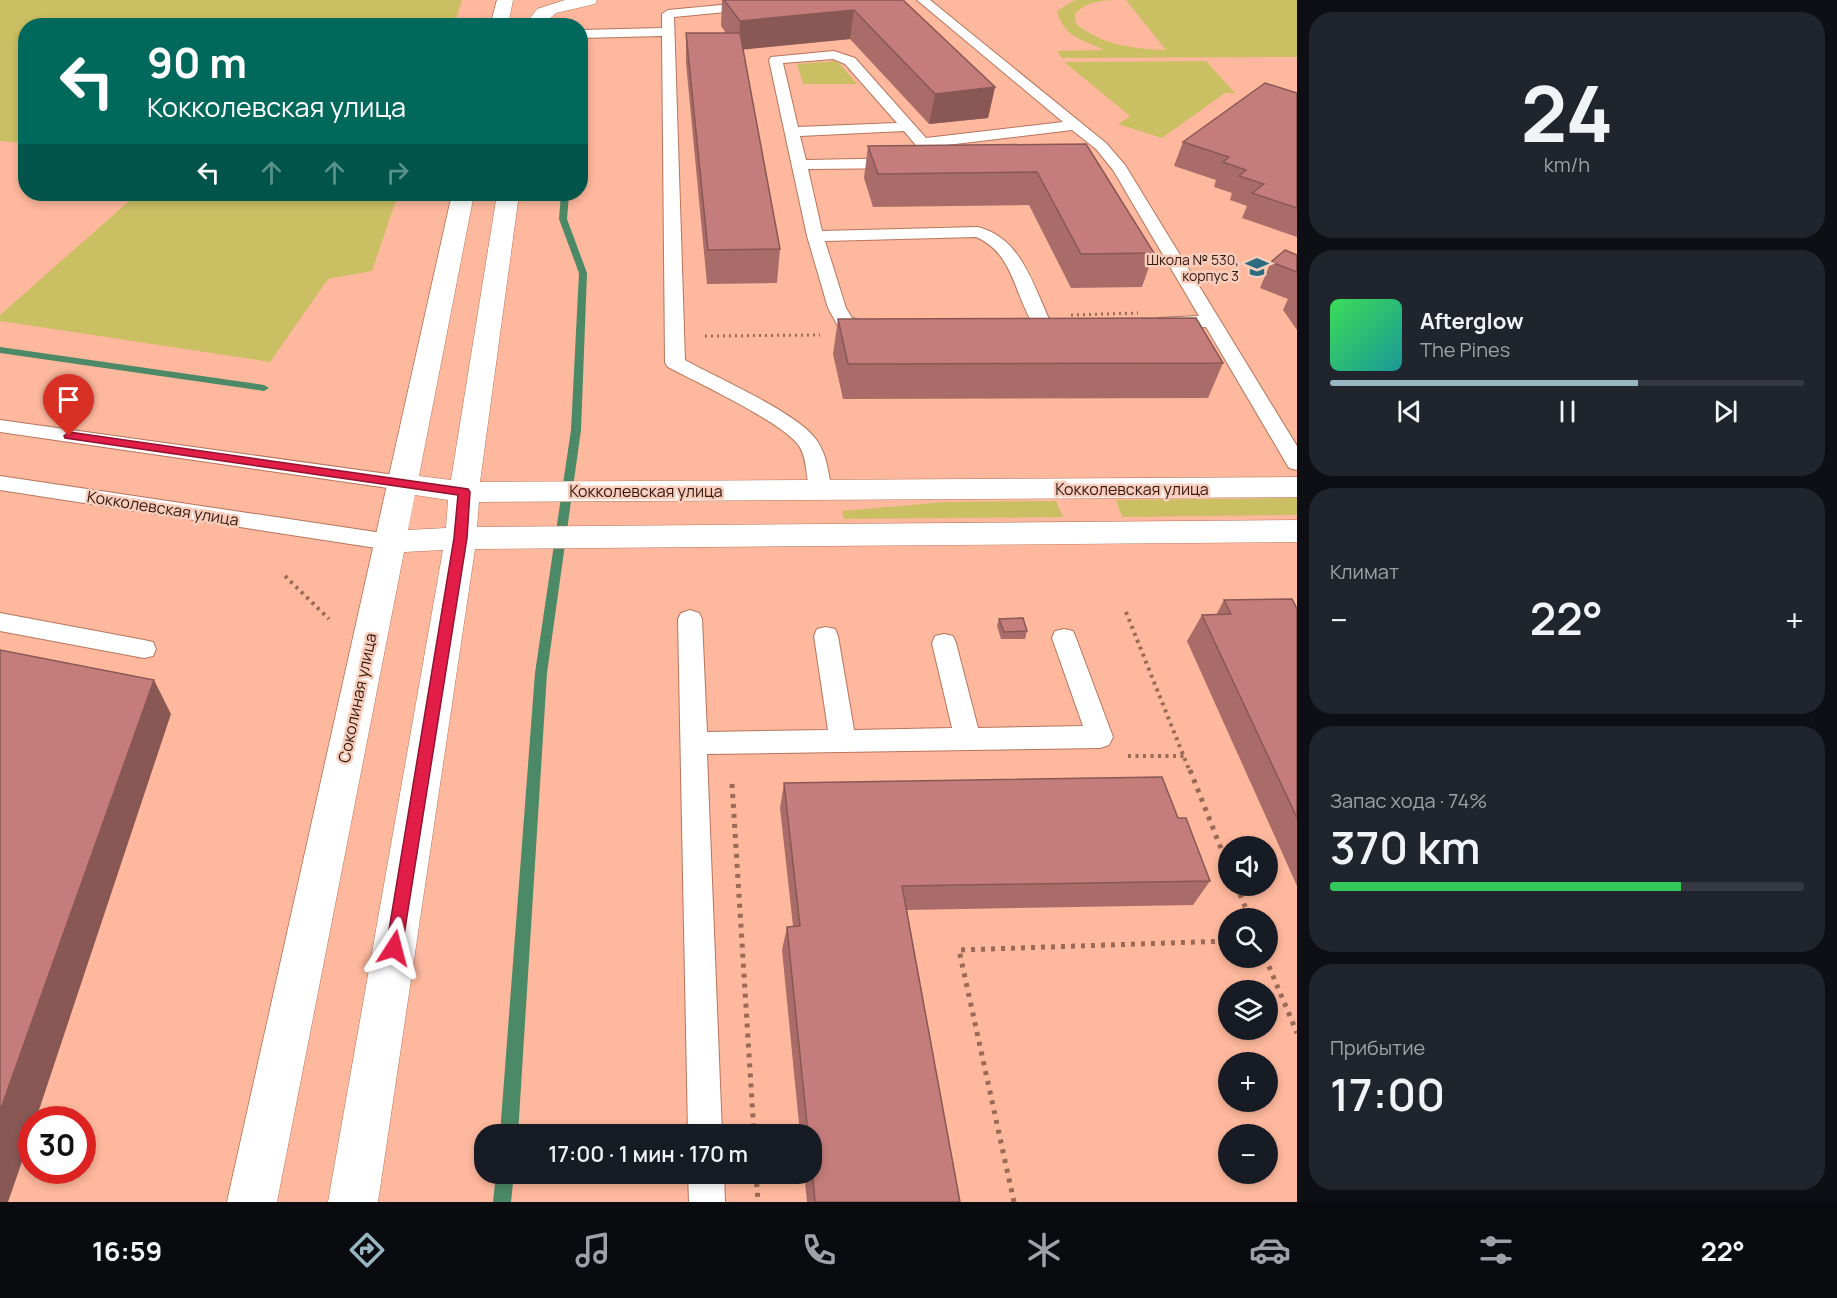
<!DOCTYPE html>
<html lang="ru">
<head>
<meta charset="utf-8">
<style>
	body { margin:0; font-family:Manrope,sans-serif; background:#20242c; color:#f1f3f6; height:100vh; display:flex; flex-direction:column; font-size:22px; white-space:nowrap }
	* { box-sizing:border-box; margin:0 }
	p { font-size:20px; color:#9ea1a6 }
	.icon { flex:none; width:33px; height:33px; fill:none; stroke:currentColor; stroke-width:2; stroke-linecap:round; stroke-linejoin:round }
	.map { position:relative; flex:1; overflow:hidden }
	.sheet { display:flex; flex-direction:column; gap:12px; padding:12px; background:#0d0f14; width:540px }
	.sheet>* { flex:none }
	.top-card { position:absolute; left:18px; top:18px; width:570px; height:183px; border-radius:24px; box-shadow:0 3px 9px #0003; background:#00695c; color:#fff; overflow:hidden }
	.buttons { position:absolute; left:1218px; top:836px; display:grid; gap:12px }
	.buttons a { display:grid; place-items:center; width:60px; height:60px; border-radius:50%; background:#171b24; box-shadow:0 3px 9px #0003; font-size:30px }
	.speed { position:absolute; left:18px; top:1106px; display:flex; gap:12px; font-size:30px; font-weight:700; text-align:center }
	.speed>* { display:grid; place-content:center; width:78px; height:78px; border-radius:50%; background:#171b24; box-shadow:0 3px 9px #0003; line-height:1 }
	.speed .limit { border:9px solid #d22; background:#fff; color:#111 }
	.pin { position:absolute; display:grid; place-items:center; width:51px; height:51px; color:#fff; margin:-62px -26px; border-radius:50% 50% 50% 0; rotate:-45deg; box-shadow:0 0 6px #0007 }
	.pin .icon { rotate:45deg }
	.me { position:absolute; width:66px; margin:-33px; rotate:9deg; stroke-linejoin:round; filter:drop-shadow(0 0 4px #0008) }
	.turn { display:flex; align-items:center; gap:21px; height:126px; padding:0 30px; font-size:27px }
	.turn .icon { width:78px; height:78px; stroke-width:2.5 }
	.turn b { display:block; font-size:42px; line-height:51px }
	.lanes { display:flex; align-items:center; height:57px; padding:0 30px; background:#0003; justify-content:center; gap:30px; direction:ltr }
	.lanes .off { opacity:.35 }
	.big { font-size:45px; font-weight:600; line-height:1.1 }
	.sheet .card { flex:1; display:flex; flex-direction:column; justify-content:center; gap:9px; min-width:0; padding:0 21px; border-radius:24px; background:#20242c }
	.sheet .dial { align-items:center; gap:0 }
	.dial b { font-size:78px; line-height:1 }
	.song { display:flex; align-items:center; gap:18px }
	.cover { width:72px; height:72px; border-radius:9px; background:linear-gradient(135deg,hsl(130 70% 55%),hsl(180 70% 35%)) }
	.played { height:6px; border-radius:3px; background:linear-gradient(90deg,#98b6c1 65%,#363941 65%) }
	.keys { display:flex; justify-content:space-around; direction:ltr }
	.heat { display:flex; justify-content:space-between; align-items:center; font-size:33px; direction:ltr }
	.charge { height:9px; border-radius:4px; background:linear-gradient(90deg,#34c759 74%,#363941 0) }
	.trip { position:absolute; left:474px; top:1124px; width:348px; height:60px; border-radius:24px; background:#171b24; box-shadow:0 3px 9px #0003; font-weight:600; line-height:60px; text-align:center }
	.menu { display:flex; height:96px; justify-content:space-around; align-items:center; background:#090b0e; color:#9ea1a6 }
	.menu .icon { width:42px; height:42px }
	.menu .active { color:#98b6c1 }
	.menu b { font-size:27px; color:#f1f3f6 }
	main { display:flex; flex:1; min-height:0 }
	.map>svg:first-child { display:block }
</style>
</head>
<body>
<main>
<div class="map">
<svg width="1297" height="1202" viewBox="0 0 1297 1202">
	<rect width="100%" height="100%" fill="#feb89d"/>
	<!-- green -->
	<g fill="#cbbf64">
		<path d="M0 0H462L454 25 26 26 25 143 0 141Z"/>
		<path d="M1075 0H1112C1097 1 1085 3 1075 14L1076 24C1102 45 1133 49 1166 50L1126 0H1297V57L1062 58 1057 51 1104 50C1082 39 1064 38 1057 11Z"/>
		<path d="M837 61 857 84H803L797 64Z"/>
		<path d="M1206 61 1235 93H1225L1162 138 1118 124 1130 116 1064 62Z"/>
		<path d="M137 194H398L372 271 328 279 270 362 0 321V315Z"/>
		<path d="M1297 498V515L1122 517 1116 500Z"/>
		<path d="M1056 501 1063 517 844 519 842 511 946 502Z"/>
	</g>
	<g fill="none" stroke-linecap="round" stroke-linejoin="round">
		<!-- stream -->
		<g fill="#4c8966" fill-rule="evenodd">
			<path d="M561 194H569L567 219 587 273 581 430 547 673 518 1134H500L535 673 571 430 579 273 559 219Z"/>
			<path d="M0 347 264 385 269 388 264 391 0 353Z"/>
			<path d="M496 1173H514L511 1202H493Z"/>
		</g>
		<!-- service casing -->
		<g stroke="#b6755c" stroke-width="2">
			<g id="service">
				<path d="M917 0H930L1106 143 1125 165 1297 446V470L1289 468 1286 463 1206 327 1165 328 1158 326 1156 322 1158 318 1199 316 1113 170 1096 149 1072 130 930 147 933 156 920 166 915 168 808 169 822 231 978 227C1022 238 1033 286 1051 323L1049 327H1035C1014 296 1014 253 976 237L825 241 846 308 852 318 879 324 881 328 879 332 872 334 838 326 828 308 807 236 769 60 771 57 834 51 855 58 926 138 1063 122ZM833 59 845 64 897 123 798 127 783 63ZM904 131 915 144 917 155 911 158 806 160 800 136Z"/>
				<path d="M753 2 759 6 757 9 674 17 685 360C717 378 794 411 815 438 827 453 828 472 832 490L829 495 821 497 813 495C804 481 809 461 799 446 784 423 696 382 668 367L665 363 662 36 580 38V30L662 28V14L668 10Z"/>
				<path d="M0 420 402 476 410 478 413 483 410 488 402 490 0 432Z"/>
				<path d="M0 476 389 534 397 536 400 542 397 548 389 550 0 490Z"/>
				<path d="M690 610 699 613 702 619 707 732 828 730 814 636 817 629 826 627 835 629 838 636 854 730 952 728 932 643 935 636 944 634 953 636 956 643 978 728 1083 726 1052 638 1055 631 1064 629 1073 631 1076 638 1113 737 1109 745 1100 748 707 754 722 1134H688L678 619 681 613Z"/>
				<path d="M0 613 144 640 153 642 156 649 153 656 144 658 0 631Z"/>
				<path d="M688 1173H724L725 1202H689Z"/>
			</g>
		</g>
		<!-- minor casing -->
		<g stroke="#b6755c" stroke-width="1">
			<g id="minor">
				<path d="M497 0H513L508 26H490Z"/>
				<path d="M565 0H597L595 4 556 13 541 26H524L537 9Z"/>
				<path d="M452 194H474L419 476 451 480 497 194H519L480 482 1297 477V497L479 502 477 527 1297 520V542L475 549 378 1202H328L443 550 404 552 277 1202H227ZM415 495 448 500 446 528 408 530Z"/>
			</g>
		</g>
		<!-- path-far2 -->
		<g stroke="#9a6a57" stroke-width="3" stroke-dasharray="2 4" stroke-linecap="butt">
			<path d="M1071 315 1138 313"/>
			<path d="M705 336 820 335"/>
		</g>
		<!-- path-far1 -->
		<g stroke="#9a6a57" stroke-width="4" stroke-dasharray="3 4.5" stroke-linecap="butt">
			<path d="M285 576 329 619"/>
			<path d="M1126 612 1190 772"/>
			<path d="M1128 756H1184"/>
		</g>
		<!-- path -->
		<g stroke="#9a6a57" stroke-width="5" stroke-dasharray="4 6" stroke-linecap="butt">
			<path d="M1190 770 1228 866"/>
			<path d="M732 784 754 1134"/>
			<path d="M1236 885 1250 918"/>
			<path d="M1265 957 1297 1033"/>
			<path d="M756 1173 758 1202"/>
			<path d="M1014 1202 959 950 1228 941"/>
		</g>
		<!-- service -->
		<use href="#service" fill="#fff" fill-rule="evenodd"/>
		<!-- minor -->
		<use href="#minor" fill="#fff" fill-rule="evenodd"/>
	</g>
	<!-- wall -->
	<g fill="#a96c69">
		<path d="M722 0H903L995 87 988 118 929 124 850 39 743 49 780 249 777 283 707 284 686 63V33H726L721 26Z"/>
		<path d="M1297 93V237L1242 218 1247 206 1230 200 1232 193 1214 187 1216 180 1174 166 1183 142Z"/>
		<path d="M1086 144 1154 253 1142 287 1071 288 1029 205 873 207 864 178 868 146Z"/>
		<path d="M1297 255V330L1283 310 1288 299 1260 288 1271 262Z"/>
		<path d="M838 319 1223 363 1208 398 843 399 833 354Z"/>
		<path d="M1224 600 1297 609V886L1187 641 1202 615H1216Z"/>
		<path d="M999 619 1027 631 1025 639H1001L997 626Z"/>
		<path d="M784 783 1178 818 1210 881 1193 905 907 910 960 1202H807L804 1173H812V1134H800L782 950 787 927 793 926 780 808Z"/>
	</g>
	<!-- shaded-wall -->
	<g fill="#895855">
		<path d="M854 10 850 39 739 50 740 21Z"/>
		<path d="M995 87 988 118 929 124 935 94Z"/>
		<path d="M154 680 171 714 36 1119H32V1133L8 1202H0V1111Z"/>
	</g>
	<!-- building -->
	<g fill="#c47d7a" stroke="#895855" stroke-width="1.5">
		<path d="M724 0H903L995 87 935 94 854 10 740 21Z"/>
		<path d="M686 33H740L780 249 708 250Z"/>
		<path d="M1265 83 1297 93V208L1252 193 1264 184 1239 176 1246 170 1223 162 1229 157 1183 142Z"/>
		<path d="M1086 144 1154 253 1081 254 1037 172 878 174 868 146Z"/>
		<path d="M1285 250 1297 255V272L1271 262Z"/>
		<path d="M1196 318 1223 363 848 364 838 319Z"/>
		<path d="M1292 599 1297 609V818L1202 615 1231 614 1224 600Z"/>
		<path d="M1023 618 1027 631 1004 632 999 619Z"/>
		<path d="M0 650 154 680 0 1111Z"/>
		<path d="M1162 777 1178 818H1186L1210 881 902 886 960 1202H815L812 1169V1134H808L787 927 800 926 784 783Z"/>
	</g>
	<!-- route -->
	<path fill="#e11d48" stroke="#92132f" stroke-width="1.5" d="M69 432 468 489 470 492 467 538 401 954 394 956 388 954 386 948 454 538 458 495 65 438 64 436Z"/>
	<!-- icons -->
	<defs>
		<g id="school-bare" transform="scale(1.8)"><path d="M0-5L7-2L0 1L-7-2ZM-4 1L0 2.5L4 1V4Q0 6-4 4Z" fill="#2c6c80" stroke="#f8cdbc" stroke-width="2.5" paint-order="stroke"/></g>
	</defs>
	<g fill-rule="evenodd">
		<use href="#school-bare" x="1257" y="267"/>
	</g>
	<g text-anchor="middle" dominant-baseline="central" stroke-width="5" stroke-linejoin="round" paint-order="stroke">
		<!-- far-poi labels -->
		<g font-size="14" fill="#33190f" stroke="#f8cdbc" text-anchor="end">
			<text x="1239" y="259">Школа № 530,<tspan x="1239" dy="16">корпус 3</tspan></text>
		</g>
		<!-- street labels -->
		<g font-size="16" fill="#33190f" stroke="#f8cdbc">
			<text x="1132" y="489">Кокколевская улица</text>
			<text x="646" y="491">Кокколевская улица</text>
			<text transform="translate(163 508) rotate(9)">Кокколевская улица</text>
			<text transform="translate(357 698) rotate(-78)">Соколиная улица</text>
		</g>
	</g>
</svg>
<div class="buttons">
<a><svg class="icon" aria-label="sound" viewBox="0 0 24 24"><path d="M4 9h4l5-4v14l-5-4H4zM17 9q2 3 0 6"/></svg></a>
<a><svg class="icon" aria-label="search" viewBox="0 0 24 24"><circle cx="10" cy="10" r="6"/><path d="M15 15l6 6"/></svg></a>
<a><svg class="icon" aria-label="layers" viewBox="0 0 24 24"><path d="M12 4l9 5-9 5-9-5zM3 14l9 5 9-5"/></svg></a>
<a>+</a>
<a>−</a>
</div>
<div class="speed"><div class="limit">30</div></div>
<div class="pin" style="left:69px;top:436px;background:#d93025"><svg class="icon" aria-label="arrive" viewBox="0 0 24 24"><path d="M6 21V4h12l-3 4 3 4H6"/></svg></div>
<svg class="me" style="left:394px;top:948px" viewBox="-20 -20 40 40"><path d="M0-17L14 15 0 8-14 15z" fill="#e11d48" stroke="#fff" stroke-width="4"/></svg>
<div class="trip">17:00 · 1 мин · 170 m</div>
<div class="top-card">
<div class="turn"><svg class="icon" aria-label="left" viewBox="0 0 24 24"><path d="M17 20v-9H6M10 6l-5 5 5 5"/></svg><div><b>90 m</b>Кокколевская улица</div></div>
<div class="lanes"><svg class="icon" aria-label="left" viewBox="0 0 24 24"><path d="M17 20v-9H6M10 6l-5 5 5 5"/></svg><svg class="icon off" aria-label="ahead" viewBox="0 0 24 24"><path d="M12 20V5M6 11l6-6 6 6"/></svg><svg class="icon off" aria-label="ahead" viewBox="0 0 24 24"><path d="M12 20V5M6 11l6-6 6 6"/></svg><svg class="icon off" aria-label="right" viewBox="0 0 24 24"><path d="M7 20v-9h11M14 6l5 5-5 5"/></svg></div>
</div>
</div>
<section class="sheet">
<div class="card dial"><b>24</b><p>km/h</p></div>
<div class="card">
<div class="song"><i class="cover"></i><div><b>Afterglow</b><p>The Pines</p></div></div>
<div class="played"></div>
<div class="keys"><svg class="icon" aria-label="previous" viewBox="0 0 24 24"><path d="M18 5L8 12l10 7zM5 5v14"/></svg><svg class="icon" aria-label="pause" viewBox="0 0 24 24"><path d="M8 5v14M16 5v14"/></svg><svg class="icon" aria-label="next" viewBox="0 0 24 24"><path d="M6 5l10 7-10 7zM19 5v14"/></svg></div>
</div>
<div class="card"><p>Климат</p>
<div class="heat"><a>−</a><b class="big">22°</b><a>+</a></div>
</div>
<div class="card"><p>Запас хода · 74%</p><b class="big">370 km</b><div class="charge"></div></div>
<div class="card"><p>Прибытие</p><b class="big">17:00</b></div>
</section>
</main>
<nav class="menu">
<b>16:59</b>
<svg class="icon active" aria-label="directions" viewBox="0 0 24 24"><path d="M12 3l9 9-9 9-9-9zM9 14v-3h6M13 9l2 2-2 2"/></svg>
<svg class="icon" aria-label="music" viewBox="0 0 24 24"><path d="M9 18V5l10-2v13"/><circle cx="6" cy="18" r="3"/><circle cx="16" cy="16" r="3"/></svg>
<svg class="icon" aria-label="phone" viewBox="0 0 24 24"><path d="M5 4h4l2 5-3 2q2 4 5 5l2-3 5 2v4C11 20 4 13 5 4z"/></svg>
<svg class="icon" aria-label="climate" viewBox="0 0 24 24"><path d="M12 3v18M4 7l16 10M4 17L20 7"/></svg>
<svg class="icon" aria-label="car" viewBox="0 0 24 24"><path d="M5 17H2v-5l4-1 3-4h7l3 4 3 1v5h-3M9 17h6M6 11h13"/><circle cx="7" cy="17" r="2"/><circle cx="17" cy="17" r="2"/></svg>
<svg class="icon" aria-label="filters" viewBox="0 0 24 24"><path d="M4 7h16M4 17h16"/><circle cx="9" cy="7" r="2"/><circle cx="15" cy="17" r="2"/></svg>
<b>22°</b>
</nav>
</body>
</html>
